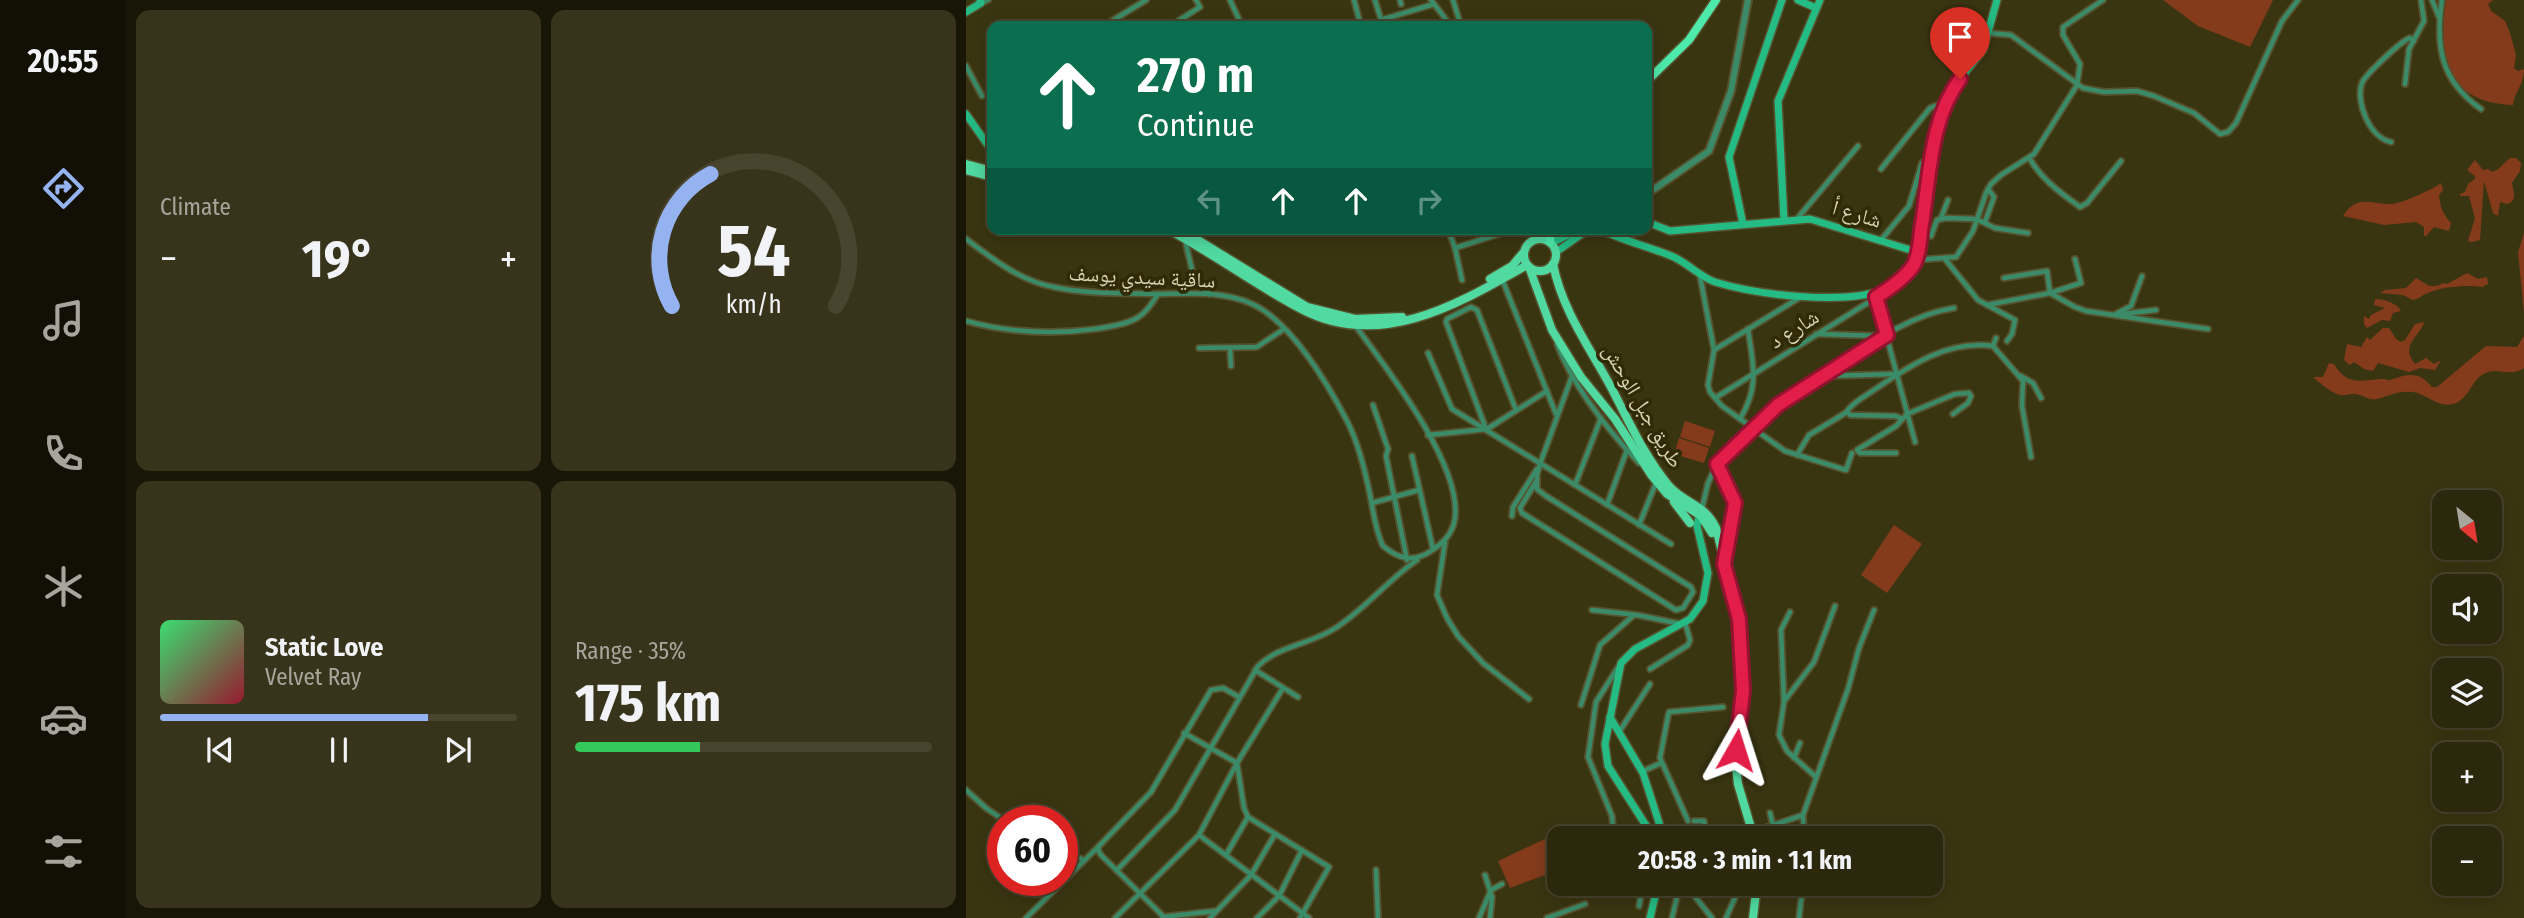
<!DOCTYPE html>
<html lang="en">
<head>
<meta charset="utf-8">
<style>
	body { margin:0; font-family:"Fira Sans Condensed","Noto Naskh Arabic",sans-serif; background:#38341b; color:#f1f3f6; height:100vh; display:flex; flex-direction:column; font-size:26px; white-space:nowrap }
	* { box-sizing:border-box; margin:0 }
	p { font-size:23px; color:#a6a69d }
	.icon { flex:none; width:38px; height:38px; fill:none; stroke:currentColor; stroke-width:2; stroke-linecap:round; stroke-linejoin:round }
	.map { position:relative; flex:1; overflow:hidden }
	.panel { display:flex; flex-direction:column; gap:10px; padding:10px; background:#181607; width:840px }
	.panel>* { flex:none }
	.guide { position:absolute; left:21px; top:21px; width:665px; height:214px; border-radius:14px; box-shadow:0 4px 18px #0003,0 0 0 2px #48442e; background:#0b6e4f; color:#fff; overflow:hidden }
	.needle { width:46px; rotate:150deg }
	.controls { position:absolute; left:1466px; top:490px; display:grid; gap:14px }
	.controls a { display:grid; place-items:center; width:70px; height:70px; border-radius:14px; background:#2c280d; box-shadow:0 4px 18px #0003,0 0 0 2px #48442e; font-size:35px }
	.speed { position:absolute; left:21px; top:805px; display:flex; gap:14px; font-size:35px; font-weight:700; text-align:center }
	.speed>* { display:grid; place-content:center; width:91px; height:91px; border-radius:50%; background:#2c280d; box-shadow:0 4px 18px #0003,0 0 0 2px #48442e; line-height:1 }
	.speed .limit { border:10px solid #d22; background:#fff; color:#111 }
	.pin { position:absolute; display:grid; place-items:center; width:60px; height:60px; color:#fff; margin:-72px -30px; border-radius:50% 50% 50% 0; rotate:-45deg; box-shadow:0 0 7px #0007 }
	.pin .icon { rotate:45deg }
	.me { position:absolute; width:77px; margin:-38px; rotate:6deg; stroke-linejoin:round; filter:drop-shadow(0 0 5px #0008) }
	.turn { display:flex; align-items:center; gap:24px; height:147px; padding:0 35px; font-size:32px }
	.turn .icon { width:91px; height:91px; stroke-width:2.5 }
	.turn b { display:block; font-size:49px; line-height:60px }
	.lanes { display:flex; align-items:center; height:66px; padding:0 35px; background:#0003; justify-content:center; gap:35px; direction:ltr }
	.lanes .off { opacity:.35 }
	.big { font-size:52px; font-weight:700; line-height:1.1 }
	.panel .widget { flex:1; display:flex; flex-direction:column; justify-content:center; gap:10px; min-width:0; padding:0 24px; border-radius:14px; background:#38341b }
	.panel .dial { align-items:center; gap:0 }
	.dial svg { height:182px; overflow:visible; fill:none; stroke:#48442e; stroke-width:7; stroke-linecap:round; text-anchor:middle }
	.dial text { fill:#f1f3f6; stroke:none }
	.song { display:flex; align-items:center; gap:21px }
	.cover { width:84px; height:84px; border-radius:10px; background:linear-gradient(135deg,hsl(140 70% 55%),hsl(350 70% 35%)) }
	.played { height:7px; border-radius:4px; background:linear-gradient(90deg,#95b2f1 75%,#48442e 75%) }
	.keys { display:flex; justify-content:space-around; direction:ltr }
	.heat { display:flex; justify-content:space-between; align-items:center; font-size:38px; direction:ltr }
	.charge { height:10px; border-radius:5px; background:linear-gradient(90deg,#34c759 35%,#48442e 0) }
	.panel .tiles { flex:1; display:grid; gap:10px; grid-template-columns:repeat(2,1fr) }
	.trip { position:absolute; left:581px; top:826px; width:396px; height:70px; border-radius:14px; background:#2c280d; box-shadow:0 4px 18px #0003,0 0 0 2px #48442e; font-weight:700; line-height:70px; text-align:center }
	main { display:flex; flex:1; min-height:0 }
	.menu { display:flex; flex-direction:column; width:126px; justify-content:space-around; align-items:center; background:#121005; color:#a6a69d }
	.menu .icon { width:49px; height:49px }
	.menu .on { color:#95b2f1 }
	.menu b { font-size:32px; color:#f1f3f6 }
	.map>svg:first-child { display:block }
</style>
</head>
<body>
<main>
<nav class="menu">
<b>20:55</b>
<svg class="icon on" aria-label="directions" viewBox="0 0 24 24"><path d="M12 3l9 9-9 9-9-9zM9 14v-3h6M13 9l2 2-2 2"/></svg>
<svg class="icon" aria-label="music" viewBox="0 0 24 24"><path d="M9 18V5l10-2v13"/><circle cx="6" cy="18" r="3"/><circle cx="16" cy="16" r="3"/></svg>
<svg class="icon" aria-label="phone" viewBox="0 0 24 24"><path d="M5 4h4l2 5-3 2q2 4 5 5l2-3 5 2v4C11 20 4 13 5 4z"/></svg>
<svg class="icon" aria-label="climate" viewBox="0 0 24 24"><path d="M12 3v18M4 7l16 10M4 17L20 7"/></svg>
<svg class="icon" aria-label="car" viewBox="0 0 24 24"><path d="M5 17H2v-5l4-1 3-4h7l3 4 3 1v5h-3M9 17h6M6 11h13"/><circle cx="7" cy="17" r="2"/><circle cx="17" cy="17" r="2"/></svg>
<svg class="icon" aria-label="filters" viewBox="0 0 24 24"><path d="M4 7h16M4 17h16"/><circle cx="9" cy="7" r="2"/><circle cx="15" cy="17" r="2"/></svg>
</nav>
<section class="panel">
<div class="tiles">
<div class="widget"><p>Climate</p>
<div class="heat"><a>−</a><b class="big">19°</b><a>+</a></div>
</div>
<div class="widget dial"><svg viewBox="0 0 100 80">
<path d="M14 69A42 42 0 1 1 86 69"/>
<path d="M14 69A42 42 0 0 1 31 11" stroke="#95b2f1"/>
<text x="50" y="56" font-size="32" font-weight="700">54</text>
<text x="50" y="72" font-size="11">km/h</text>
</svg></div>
<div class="widget">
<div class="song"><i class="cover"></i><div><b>Static Love</b><p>Velvet Ray</p></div></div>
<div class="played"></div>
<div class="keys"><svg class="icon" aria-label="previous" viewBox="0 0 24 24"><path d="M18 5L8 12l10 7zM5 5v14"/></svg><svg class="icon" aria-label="pause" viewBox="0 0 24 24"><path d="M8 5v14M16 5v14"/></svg><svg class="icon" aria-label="next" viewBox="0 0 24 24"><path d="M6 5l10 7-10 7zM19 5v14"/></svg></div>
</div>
<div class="widget"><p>Range · 35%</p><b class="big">175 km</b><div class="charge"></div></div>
</div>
</section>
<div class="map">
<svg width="1558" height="918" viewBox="0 0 1558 918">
	<rect width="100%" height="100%" fill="#3a3511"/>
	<!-- green -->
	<g fill="#843b1c">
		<path d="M1197 0H1307L1284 47 1232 26Z"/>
		<path d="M1480 0H1527L1522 4 1525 11 1539 21 1544 33 1550 55 1548 68 1552 71 1558 69C1558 85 1549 90 1547 105 1481 103 1472 57 1480 0Z"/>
		<path d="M1544 158H1550L1555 163 1554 171 1546 183C1547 191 1552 201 1541 204L1534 202 1532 216 1527 213 1518 181 1514 240 1506 242 1502 241 1509 218 1503 196H1494V194L1499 192 1502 184 1509 179V176L1501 170 1509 160 1517 170 1522 169 1526 172 1531 170Z"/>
		<path d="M1475 183 1477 190 1473 195C1474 207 1477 214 1485 223L1483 231 1468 227 1460 236H1458V227L1450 222 1418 225 1377 216C1391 194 1404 204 1426 204 1434 204 1470 188 1475 183Z"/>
		<path d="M1558 233V312L1552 252Z"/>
		<path d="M1501 273 1512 279 1521 277 1522 284 1516 287C1502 285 1478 286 1462 293 1456 295 1453 299 1447 300L1437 295 1414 293 1419 290 1440 288 1450 278C1461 284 1464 290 1477 283L1481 284Z"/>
		<path d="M1409 299C1418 299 1431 303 1435 311L1427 313 1424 321 1416 320 1401 328 1398 324V316L1403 319 1405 315 1419 308 1408 305Z"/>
		<path d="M1458 322C1455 336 1433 344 1449 364L1460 358 1468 364 1475 360 1469 370 1454 368 1443 372 1412 363 1407 371 1398 369 1388 362 1384 365 1378 360 1381 344 1395 347 1401 337 1404 340 1417 328H1423L1430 339 1435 342 1439 340 1449 324Z"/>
		<path d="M1558 336V368C1545 377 1535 368 1522 372 1505 377 1504 400 1487 404 1472 408 1461 394 1447 392 1435 391 1426 394 1415 398 1403 402 1400 396 1390 394 1385 393 1380 396 1374 395 1364 392 1355 384 1347 377H1357L1363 363 1368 364C1382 387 1394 380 1416 379 1425 379 1418 382 1427 379 1444 373 1454 372 1466 387H1471L1520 346 1551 347Z"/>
		<path d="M719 421 749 431 744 447 714 437Z"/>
		<path d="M713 438 743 448 738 463 708 454Z"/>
		<path d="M928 525 956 544 921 593 895 575Z"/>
		<path d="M598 830 601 838H593V870L544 888 532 861Z"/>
	</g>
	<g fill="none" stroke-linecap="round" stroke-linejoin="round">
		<!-- minor casing -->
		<g stroke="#56522e" stroke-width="8">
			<g id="minor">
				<path d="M264 0 276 26"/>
				<path d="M388 0 395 26"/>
				<path d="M409 0 417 26"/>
				<path d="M434 0 435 4"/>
				<path d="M465 0 485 26"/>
				<path d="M487 0 495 26"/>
				<path d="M1466 0 1473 17"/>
				<path d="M1476 0C1469 47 1475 81 1515 109"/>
				<path d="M15 3 22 0"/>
				<path d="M415 20 468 4"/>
				<path d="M212 21 234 7 230 0"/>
				<path d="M143 26 141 24 180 0"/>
				<path d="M1023 33 1045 35 1117 88 1138 92 1171 91 1188 96 1228 113 1254 134 1262 132 1270 123 1316 21 1332 0"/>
				<path d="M0 66 16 96"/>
				<path d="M1439 84 1443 49 1458 21 1455 0"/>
				<path d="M1425 142C1404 138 1389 102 1396 83 1399 75 1436 40 1444 38L1448 41"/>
				<path d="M1064 159C1076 180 1095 193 1114 207L1121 203 1155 161"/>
				<path d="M915 169 964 108 980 102"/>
				<path d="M975 218 982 200"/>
				<path d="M830 220 892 146"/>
				<path d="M1019 222 1028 197 1022 189"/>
				<path d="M482 229 489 248"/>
				<path d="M965 236 971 220 980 218 1010 219 1029 228 1062 233"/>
				<path d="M0 239C27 259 54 281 88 287 120 294 155 293 188 294 223 294 266 289 297 310 331 333 361 383 380 419 393 443 400 474 405 500 408 516 410 532 417 546 433 559 447 563 465 551 477 543 487 534 489 518 496 464 420 368 389 325"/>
				<path d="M219 240 227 274 220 292"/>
				<path d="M915 240 943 206 956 163 965 159"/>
				<path d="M979 259 1012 300 1049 320 1046 334 1041 341"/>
				<path d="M949 260 990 257 1007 231 1020 193 1025 184 1035 175 1068 154 1111 85 1114 64 1097 35V27L1137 0"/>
				<path d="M227 274 243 294"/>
				<path d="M734 276 748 350 742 385 744 392 756 406 819 451 880 470 886 453"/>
				<path d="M1176 276 1165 306 1148 315 1190 310"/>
				<path d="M1038 278 1081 271 1084 293 1109 307 1120 311 1242 329"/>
				<path d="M536 279 590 414"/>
				<path d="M496 280 489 248 536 233 537 229"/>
				<path d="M910 297 949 442"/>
				<path d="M1021 305 1084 293 1115 283 1109 259"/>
				<path d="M0 321C44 333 84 335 129 329 142 327 159 325 171 318 181 312 186 303 192 294"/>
				<path d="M850 334 919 336"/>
				<path d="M591 344C608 388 641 429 673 463"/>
				<path d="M1027 346 1030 338"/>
				<path d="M233 348 291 347 318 329"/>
				<path d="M264 348 265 366"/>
				<path d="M748 350 833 298"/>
				<path d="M462 353 486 409 705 544"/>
				<path d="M860 375C899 349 940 315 988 308"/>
				<path d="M1055 376 1067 383 1075 398"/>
				<path d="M749 398 919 292"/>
				<path d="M407 405 422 449 420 456 441 560"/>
				<path d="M774 419C794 386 787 365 782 329"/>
				<path d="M936 419 930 416 884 415 881 411C888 401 901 395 911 388 946 364 983 340 1027 346L1057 381 1056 406 1065 457"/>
				<path d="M520 429 480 322 481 319 505 307 511 310 550 410"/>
				<path d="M462 435 521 429 581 391"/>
				<path d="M930 453H894L891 450 930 426 941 414 989 394 1003 393 1005 396 1002 403 987 414"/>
				<path d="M831 455 843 435 881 412"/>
				<path d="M446 456 467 549"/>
				<path d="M751 464 769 503 760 556"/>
				<path d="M571 480 554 508 556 513 710 610 717 608 727 592 725 587 580 496 571 489V475L574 464 606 376"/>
				<path d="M609 485 635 418"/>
				<path d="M406 503 453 490"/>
				<path d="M641 505 661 450"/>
				<path d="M736 508 742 483 751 464 812 405 836 388 860 376 929 374"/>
				<path d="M546 516 547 507 571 469"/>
				<path d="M673 525 690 483"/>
				<path d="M479 542 471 595 481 618 492 636 517 663 563 699"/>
				<path d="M626 610 671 615 715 624"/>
				<path d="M824 612 815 630 818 702 813 735 821 751 850 777"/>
				<path d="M684 669 722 645 724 640 719 622"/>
				<path d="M289 670 332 697"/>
				<path d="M819 700 848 662 869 606"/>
				<path d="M615 705 634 645 668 615"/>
				<path d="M653 732 684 684"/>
				<path d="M218 733 271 763 278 808 282 817 260 855"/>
				<path d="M828 758 834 743"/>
				<path d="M677 771 695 763"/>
				<path d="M0 790 20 808 39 821"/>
				<path d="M804 813 807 825"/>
				<path d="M282 817 363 867 334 918"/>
				<path d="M722 821 694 758 702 716 703 712 757 707"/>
				<path d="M728 821H738L740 838"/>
				<path d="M787 832 837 815"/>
				<path d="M233 835 343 918"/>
				<path d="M648 838 646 816 622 757 630 702 653 666"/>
				<path d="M838 838 837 815 882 689 893 648 908 610"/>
				<path d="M96 851 118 860"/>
				<path d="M151 870 209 810 292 666C313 645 347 644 371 627 400 608 422 580 451 560"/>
				<path d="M410 870 412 918"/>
				<path d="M519 875 526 897 524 918"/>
				<path d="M719 884 746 918"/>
				<path d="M724 891 735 884"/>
				<path d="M673 906 677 884"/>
				<path d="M197 916 135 855 132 850 133 846 185 792 245 690 257 688 273 697"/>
				<path d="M196 917 249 911"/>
				<path d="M60 918 132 847"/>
				<path d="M149 918 233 835 271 763 317 688"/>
				<path d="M244 918 285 875 309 834"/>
				<path d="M291 918 313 896 336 850"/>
				<path d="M513 918 525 890 536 884"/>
				<path d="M581 918 619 904"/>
				<path d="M706 918 714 884"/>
				<path d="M760 918 775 884"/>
				<path d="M833 918 837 884"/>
			</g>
		</g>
		<!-- tertiary casing -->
		<g stroke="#56522e" stroke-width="10">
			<path id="tertiary" d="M681 194 743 151 765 91 782 0"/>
		</g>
		<!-- secondary casing -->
		<g stroke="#56522e" stroke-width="10">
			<g id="secondary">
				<path d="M832 0 850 8"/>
				<path d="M0 12 15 3 14 0"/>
				<path d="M0 114 26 151"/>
				<path d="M818 220 812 101 854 0"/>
				<path d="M681 222 704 231 844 219 951 252"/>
				<path d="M777 224 763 157 816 0"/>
				<path d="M633 229C656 240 680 246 703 255 720 261 732 276 749 282 792 295 881 306 923 288 934 284 946 268 950 257L974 120 988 87 1017 50 1031 0"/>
				<path d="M585 243 614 229"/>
				<path d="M590 252 623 229"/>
				<path d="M644 717 677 773 698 838"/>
				<path d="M688 838 642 766 639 744 655 663 669 649 724 619 737 601 742 573 731 526 734 512"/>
				<path d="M684 918 692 884"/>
			</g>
		</g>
		<!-- primary casing -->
		<g stroke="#56522e" stroke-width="11">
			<g id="primary">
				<path d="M0 164 26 171"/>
				<path d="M0 170 26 177"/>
				<path d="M201 229C247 253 289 285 335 309 414 351 492 304 561 265"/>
				<path d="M214 229 341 307 389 319 436 317"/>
				<circle cx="574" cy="255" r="16"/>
				<path d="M587 264C596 310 624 348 646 389 663 422 679 457 703 486 719 504 739 504 750 528L773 619 777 691 770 766 772 784 788 838"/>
				<path d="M563 267 586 330 615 377 649 419 686 476 701 494 735 516 746 533"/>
				<path d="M524 279 546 266 557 253"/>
				<path d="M708 502 724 523"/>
				<path d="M787 918 791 884"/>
			</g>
		</g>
		<!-- trunk casing -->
		<g stroke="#56522e" stroke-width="11">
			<g id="trunk">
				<path d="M681 81 723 40 750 0"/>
				<path d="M584 242 585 229"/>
			</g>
		</g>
		<!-- minor -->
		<use href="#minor" stroke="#3b8b68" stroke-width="4.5"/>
		<!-- tertiary -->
		<use href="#tertiary" stroke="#3b8b68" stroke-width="6"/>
		<!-- secondary -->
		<use href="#secondary" stroke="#24bb84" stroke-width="7"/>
		<!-- primary -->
		<use href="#primary" stroke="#50daa1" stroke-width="8"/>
		<!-- trunk -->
		<use href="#trunk" stroke="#4eeaab" stroke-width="8"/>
	</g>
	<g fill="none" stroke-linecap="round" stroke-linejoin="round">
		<!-- route casing -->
		<g stroke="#92132f" stroke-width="18">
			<path id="route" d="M770 750 777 691 773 619 758 564 769 503 751 464 812 405 921 335 910 297C923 289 938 279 947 266 954 255 954 236 956 224 964 175 964 120 994 79"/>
		</g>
		<!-- route -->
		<use href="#route" stroke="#e11d48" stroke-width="12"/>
	</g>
	<g text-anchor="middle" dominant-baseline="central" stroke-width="7" stroke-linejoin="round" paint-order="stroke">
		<!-- street labels -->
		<g font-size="21" fill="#d8d4b3" stroke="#302b06">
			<text transform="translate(891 214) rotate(17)">شارع أ</text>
			<text transform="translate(176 277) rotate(3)">ساقية سيدي يوسف</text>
			<text transform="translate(828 329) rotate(-32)">شارع د</text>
			<text transform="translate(677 406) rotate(60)">طريق جبل الوحش</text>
		</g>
	</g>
</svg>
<div class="controls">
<a><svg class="needle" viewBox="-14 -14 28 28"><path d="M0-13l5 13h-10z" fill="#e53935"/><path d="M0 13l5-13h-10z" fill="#a6a69d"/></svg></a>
<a><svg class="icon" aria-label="sound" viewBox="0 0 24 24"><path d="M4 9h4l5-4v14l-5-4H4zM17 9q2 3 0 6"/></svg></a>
<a><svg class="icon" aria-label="layers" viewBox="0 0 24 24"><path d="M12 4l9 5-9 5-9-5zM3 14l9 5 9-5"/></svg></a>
<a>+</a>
<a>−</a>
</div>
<div class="speed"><div class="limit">60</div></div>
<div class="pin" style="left:994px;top:79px;background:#d93025"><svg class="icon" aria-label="arrive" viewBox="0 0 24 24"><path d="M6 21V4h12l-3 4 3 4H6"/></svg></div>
<svg class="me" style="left:770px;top:750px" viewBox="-20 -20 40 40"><path d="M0-17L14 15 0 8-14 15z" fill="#e11d48" stroke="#fff" stroke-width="4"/></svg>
<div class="trip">20:58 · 3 min · 1.1 km</div>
<div class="guide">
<div class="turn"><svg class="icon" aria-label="ahead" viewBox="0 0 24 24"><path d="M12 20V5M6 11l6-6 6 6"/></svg><div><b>270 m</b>Continue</div></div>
<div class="lanes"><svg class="icon off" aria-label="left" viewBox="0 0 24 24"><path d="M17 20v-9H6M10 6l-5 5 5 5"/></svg><svg class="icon" aria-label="ahead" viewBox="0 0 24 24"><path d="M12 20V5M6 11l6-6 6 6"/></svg><svg class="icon" aria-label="ahead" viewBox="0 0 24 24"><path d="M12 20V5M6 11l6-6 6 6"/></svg><svg class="icon off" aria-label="right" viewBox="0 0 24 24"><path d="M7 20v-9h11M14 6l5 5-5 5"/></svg></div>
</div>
</div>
</main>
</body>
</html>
